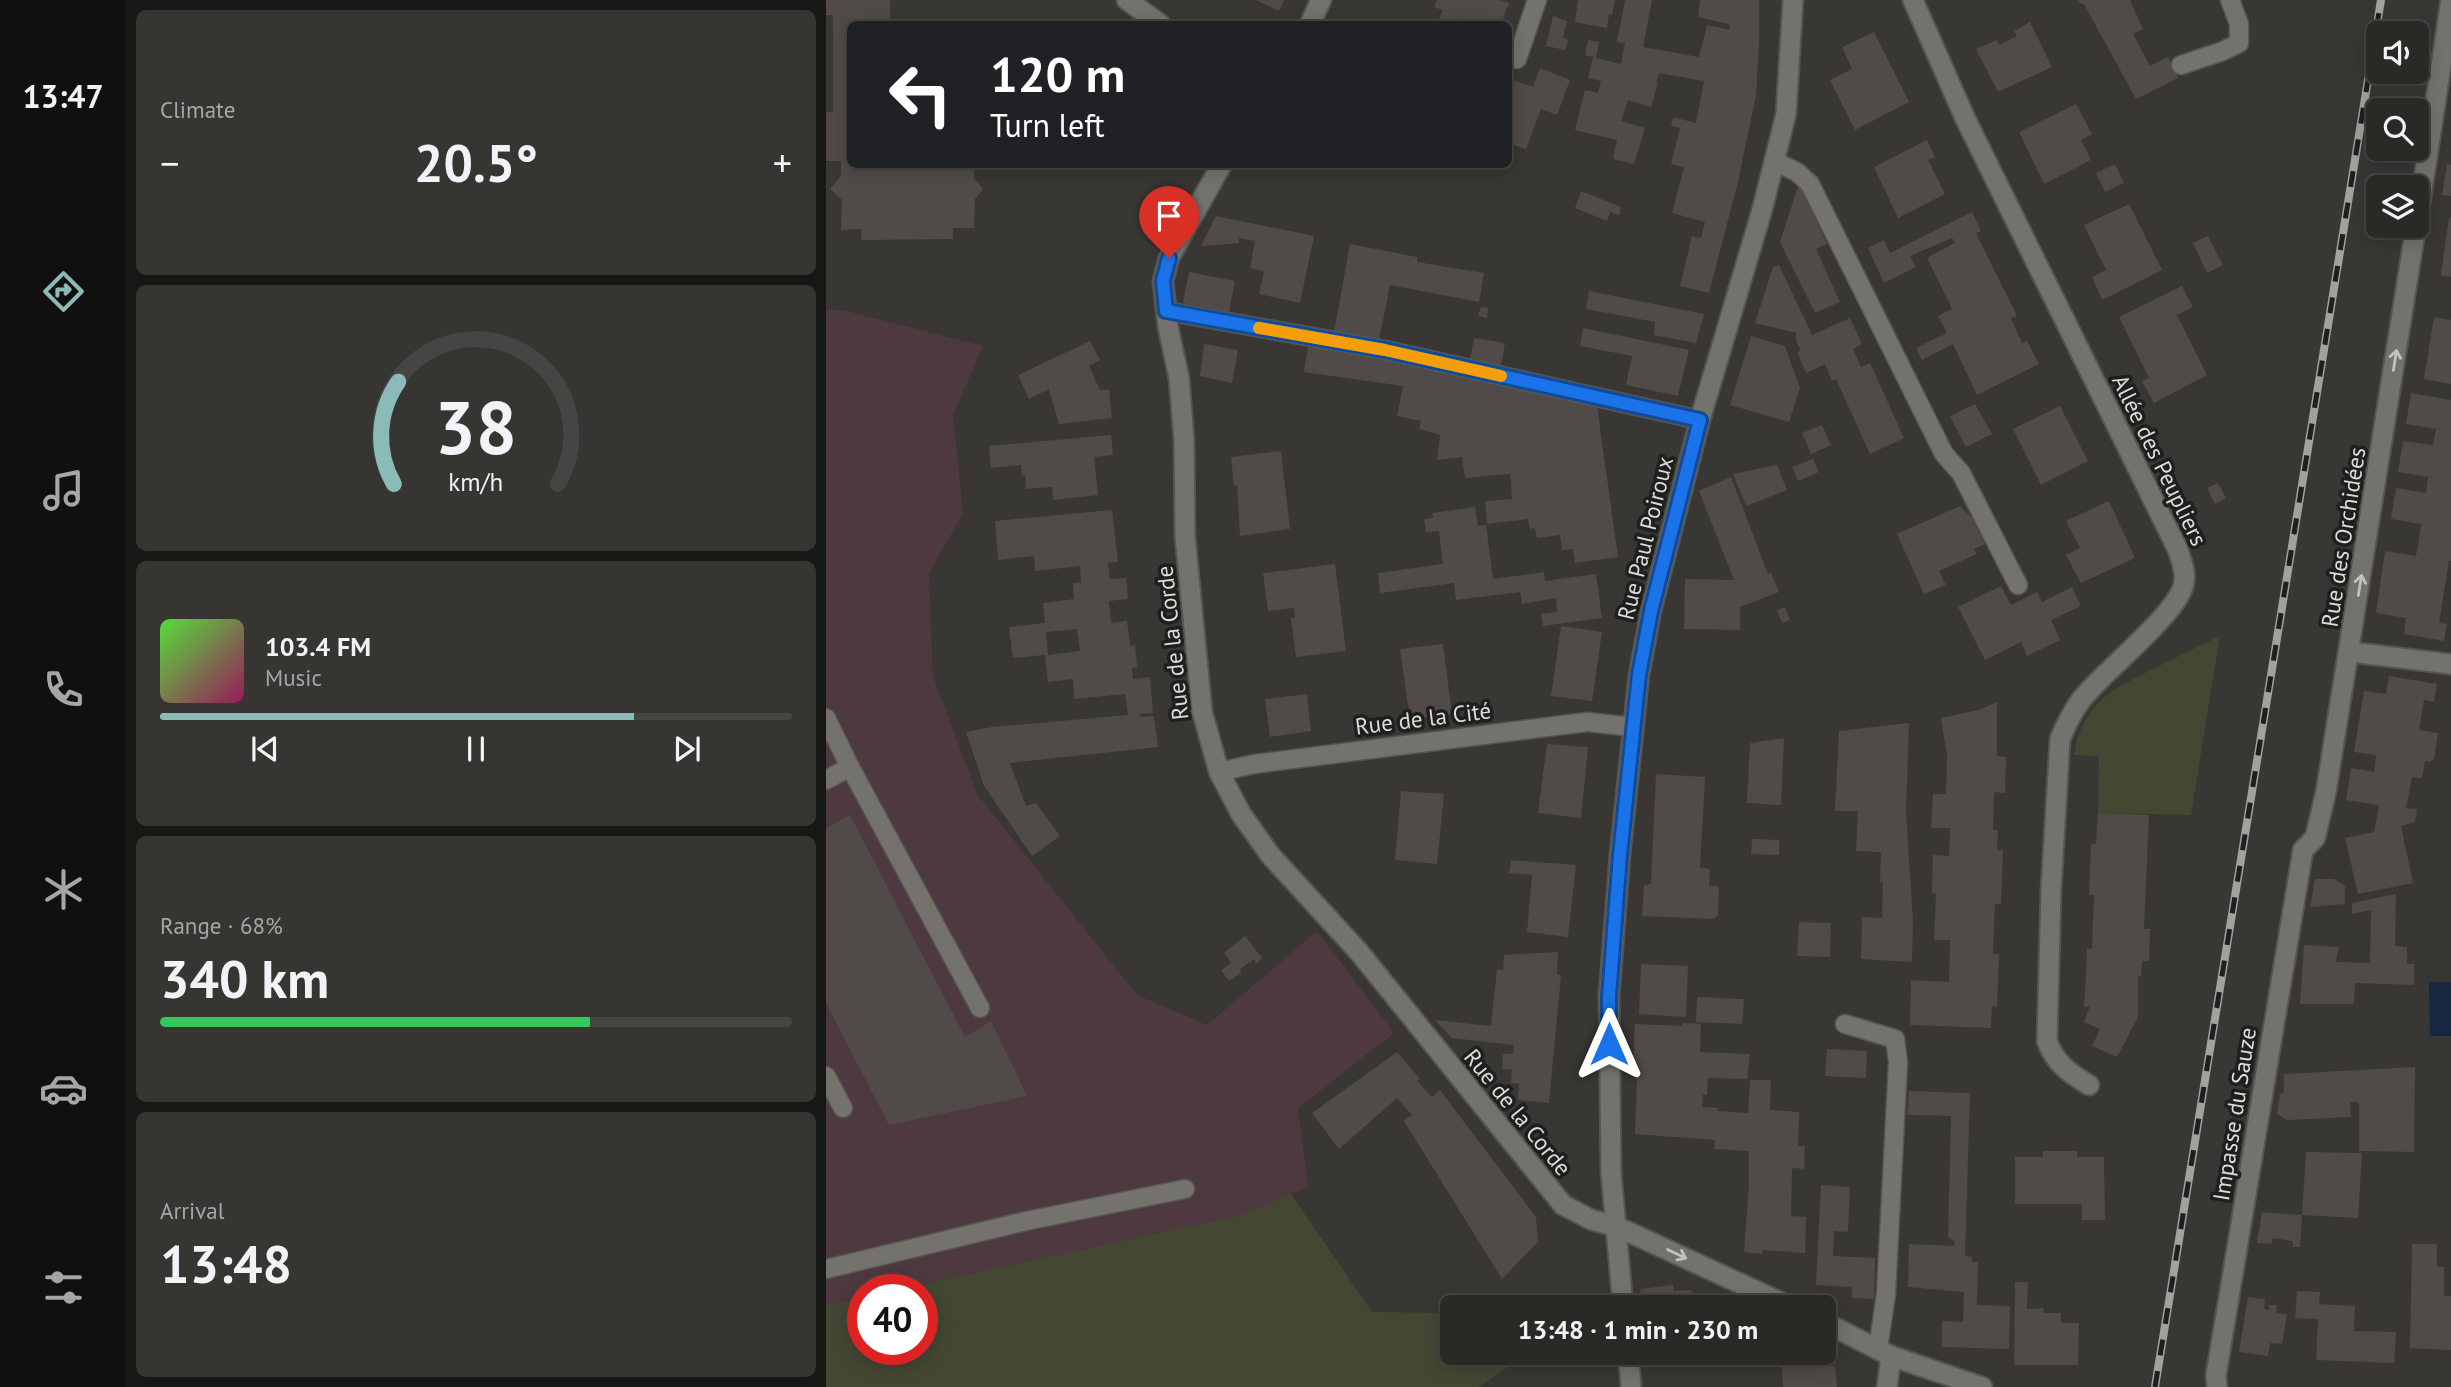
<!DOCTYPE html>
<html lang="en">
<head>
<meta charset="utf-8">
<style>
	body { margin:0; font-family:"PT Sans",sans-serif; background:#363532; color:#f1f3f6; height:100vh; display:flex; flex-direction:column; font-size:26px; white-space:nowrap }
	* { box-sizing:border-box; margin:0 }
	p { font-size:23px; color:#a5a6a7 }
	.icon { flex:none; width:38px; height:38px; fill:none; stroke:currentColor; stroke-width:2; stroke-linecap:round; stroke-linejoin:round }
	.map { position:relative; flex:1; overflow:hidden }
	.details { display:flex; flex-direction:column; gap:10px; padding:10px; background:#171715; width:700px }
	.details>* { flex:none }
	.banner { position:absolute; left:21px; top:21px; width:665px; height:147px; border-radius:10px; box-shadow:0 4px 18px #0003,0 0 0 2px #464543; background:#202124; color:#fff; overflow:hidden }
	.fabs { position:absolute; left:1540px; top:21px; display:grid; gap:14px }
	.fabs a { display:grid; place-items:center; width:63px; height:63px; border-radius:10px; background:#2a2926; box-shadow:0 4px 18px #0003,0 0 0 2px #464543; font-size:35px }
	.speed { position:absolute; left:21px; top:1274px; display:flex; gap:14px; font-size:35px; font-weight:700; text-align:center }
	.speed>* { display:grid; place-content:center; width:91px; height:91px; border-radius:50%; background:#2a2926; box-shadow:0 4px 18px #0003,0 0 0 2px #464543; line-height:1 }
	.speed .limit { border:10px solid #d22; background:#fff; color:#111 }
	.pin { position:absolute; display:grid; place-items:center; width:60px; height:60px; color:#fff; margin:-72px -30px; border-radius:50% 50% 50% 0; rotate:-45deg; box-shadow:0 0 7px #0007 }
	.pin .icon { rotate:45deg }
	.me { position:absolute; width:77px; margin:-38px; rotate:0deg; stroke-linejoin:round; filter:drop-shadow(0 0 5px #0008) }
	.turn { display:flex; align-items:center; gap:24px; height:147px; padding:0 28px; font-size:32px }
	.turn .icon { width:91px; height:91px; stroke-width:2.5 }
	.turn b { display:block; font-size:49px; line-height:60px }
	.big { font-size:52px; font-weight:800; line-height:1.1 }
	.details .widget { flex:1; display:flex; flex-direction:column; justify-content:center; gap:10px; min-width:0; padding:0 24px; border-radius:10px; background:#363532 }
	.details .dial { align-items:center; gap:0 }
	.dial svg { height:182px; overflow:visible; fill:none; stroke:#464543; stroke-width:7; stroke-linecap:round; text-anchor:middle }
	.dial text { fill:#f1f3f6; stroke:none }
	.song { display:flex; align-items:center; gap:21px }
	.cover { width:84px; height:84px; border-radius:10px; background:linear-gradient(135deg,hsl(110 70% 55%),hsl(330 70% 35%)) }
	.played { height:7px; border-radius:4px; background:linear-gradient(90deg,#8bbbb9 75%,#464543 75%) }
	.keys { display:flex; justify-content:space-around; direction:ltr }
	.heat { display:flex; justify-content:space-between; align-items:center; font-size:38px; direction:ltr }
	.charge { height:10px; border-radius:5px; background:linear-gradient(90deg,#34c759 68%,#464543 0) }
	.trip { position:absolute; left:614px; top:1295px; width:396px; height:70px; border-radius:10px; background:#2a2926; box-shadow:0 4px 18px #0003,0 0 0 2px #464543; font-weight:800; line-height:70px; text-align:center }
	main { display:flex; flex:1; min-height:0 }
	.dock { display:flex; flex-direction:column; width:126px; justify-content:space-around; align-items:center; background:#11100f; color:#a5a6a7 }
	.dock .icon { width:49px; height:49px }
	.dock .active { color:#8bbbb9 }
	.dock b { font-size:32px; color:#f1f3f6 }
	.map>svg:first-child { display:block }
</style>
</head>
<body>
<main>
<nav class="dock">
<b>13:47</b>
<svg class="icon active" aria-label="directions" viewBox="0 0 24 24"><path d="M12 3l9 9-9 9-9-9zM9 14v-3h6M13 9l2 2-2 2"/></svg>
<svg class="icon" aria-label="music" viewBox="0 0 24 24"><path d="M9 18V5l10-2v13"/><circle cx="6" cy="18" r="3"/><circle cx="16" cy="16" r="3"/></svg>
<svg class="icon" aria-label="phone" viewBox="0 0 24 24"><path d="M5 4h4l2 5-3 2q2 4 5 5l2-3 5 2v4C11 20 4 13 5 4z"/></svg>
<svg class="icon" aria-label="climate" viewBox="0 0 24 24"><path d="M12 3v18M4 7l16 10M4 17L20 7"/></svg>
<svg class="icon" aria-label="car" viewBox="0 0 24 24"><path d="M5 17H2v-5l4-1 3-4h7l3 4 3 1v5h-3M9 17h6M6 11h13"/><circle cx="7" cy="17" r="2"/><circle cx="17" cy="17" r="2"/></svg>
<svg class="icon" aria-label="filters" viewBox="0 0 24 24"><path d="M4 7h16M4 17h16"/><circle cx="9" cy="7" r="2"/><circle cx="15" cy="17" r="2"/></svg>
</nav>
<section class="details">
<div class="widget"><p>Climate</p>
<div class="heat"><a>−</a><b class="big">20.5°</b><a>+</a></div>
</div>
<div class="widget dial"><svg viewBox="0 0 100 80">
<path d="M14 69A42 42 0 1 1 86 69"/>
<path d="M14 69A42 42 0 0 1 16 24" stroke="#8bbbb9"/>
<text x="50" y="56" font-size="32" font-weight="700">38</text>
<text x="50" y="72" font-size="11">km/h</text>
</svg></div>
<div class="widget">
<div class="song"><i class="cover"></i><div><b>103.4 FM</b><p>Music</p></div></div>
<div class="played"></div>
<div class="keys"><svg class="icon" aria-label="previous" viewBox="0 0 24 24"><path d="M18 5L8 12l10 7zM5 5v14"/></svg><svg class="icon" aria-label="pause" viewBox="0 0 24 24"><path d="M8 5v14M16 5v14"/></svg><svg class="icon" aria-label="next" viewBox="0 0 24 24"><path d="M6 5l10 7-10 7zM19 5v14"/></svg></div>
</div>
<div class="widget"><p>Range · 68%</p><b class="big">340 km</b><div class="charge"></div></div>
<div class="widget"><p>Arrival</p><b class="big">13:48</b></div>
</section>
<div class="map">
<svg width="1625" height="1387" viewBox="0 0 1625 1387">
	<rect width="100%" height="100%" fill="#383733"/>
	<!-- industrial -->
	<path fill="#4d393f" d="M0 310H16L157 346 127 416 137 513 103 574 107 676 151 794 311 995 381 1025 491 931 568 1033 472 1108 482 1187 411 1216 69 1290H37V1297L0 1305Z"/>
	<!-- green -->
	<g fill="#444732">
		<path d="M1394 636 1365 815 1272 813 1273 756 1248 755C1256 705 1284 690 1325 670 1348 658 1371 647 1394 636Z"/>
		<path d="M465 1194 546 1312 626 1313V1353H702L653 1387H0V1305L37 1297V1349H96V1290H69L411 1216Z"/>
	</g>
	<!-- water -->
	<path fill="#162741" d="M1603 982H1625V1036H1604Z"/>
	<!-- building -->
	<g fill="#504b48" fill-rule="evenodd">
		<path d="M0 0H64V24H24V164H148V178L157 189 149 199 148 228H127V239L35 240 36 229 15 230 16 200 4 189 15 176V161H0V112H7V15H0Z"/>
		<path d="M430 0H458L453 11Z"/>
		<path d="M611 0H674L683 3 675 24H653L636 18 634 24H611L617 10 608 7Z"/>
		<path d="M752 0H789L786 15 783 14 781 28 749 22Z"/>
		<path d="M799 0H826L817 47 873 57 881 25 904 30 903 24 872 17 874 0H933V43L930 95 912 182 883 293 854 286 866 236 875 238 879 222 846 213 858 167 845 164 854 128 845 126 847 117 870 123 878 81 833 73 830 83H832L825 107 802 100 795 121 819 128 808 164 787 159 791 140 749 130 759 90 772 93 775 81 762 78 767 57 759 55 762 40 773 42 770 58 795 64 799 43 791 42Z"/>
		<path d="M1252 0H1304L1317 29 1307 34 1324 66 1342 57 1352 78 1310 99 1258 4H1255Z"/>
		<path d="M727 16 741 21 737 38 742 40 739 50 720 46Z"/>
		<path d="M1204 22 1226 67 1172 92 1150 49 1171 40 1173 45 1191 36 1188 31Z"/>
		<path d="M1048 32 1083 102 1029 130 1004 80 1026 69 1016 47Z"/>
		<path d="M714 68 744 80 731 115 715 109 700 149 682 143V78L707 87Z"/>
		<path d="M1250 104 1266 134 1255 140 1265 160 1218 184 1193 132Z"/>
		<path d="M1101 140 1109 157 1102 160 1119 194 1072 218 1048 167Z"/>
		<path d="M1289 164 1298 183 1279 192 1270 173Z"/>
		<path d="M1621 164 1625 165V196L1616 195Z"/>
		<path d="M975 187 1001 244 990 249 1014 302 989 313 954 242 971 189Z"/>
		<path d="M755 191 795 207 793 215 784 212 781 221 749 208Z"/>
		<path d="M1303 204 1336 270 1276 300 1266 277 1280 270 1258 225Z"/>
		<path d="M1146 212 1155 231 1150 233 1191 316 1185 318 1196 343 1201 341 1213 364 1151 395 1127 344 1096 360 1090 348 1121 333 1112 316 1126 309 1101 258 1129 243 1126 238 1084 256 1090 267 1058 283 1042 248 1058 240 1064 253Z"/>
		<path d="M390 216 488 236 474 303 433 294 438 271 424 268 429 241 413 238V243L375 246Z"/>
		<path d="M1623 218H1625V277L1615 275Z"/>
		<path d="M1382 236 1397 265 1381 273 1367 243Z"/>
		<path d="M524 244 591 257V262L658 273 653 302 564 285 553 341 508 332Z"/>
		<path d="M953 265 986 335 1024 318 1036 344 1027 349 1035 367 1044 363 1078 438 1044 454 1010 379 1006 381 999 364 980 373 971 352 975 350 970 341V333L929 323 947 267Z"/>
		<path d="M363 272 409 281 403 312 357 303Z"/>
		<path d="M1356 286 1367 307 1351 315 1381 375 1328 403 1316 381 1323 378 1293 317Z"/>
		<path d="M763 291 878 314 870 343 828 335 829 322 760 309Z"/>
		<path d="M655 307 662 308 661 318 652 316Z"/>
		<path d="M1608 317 1625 320V384L1598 379Z"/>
		<path d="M757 328 863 350 852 396 800 385 806 356 754 346Z"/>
		<path d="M925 336 959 346 974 388 963 422 904 405Z"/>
		<path d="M648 338 679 343 675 366 644 359Z"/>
		<path d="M264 341 274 360 263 366 274 390H283L286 418 233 424 223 389 203 399 192 375Z"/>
		<path d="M378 344 412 350 406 383 374 376Z"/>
		<path d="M482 345 586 363V366L771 406 792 557 749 563 747 549 736 550 734 535 711 538 709 528 704 529 702 519 661 524 659 501 686 499 684 474 639 478 636 457 611 460 614 435 593 429 595 421 571 416 577 386 478 372Z"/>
		<path d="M1585 393 1625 400V561H1623L1613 623 1621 624 1618 641 1578 634 1580 618 1550 613 1559 551 1590 556 1593 540 1595 524 1565 519 1570 488 1600 493 1602 477 1572 472 1577 441 1607 445 1610 429 1580 424Z"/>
		<path d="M1149 404 1166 434 1140 447 1124 416Z"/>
		<path d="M1234 406 1262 461 1215 485 1187 429Z"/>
		<path d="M996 425 1005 445 985 454 976 433Z"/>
		<path d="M285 435 287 455 268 457 272 495 227 500 226 487 200 489 199 475 196 476 195 465 165 468 163 446Z"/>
		<path d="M455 451 464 529 414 536 411 485 408 486 405 457Z"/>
		<path d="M987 459 993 472 972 481 966 467Z"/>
		<path d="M951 465 961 490 920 506 907 474Z"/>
		<path d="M905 477 942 574 945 573 953 592 914 607V630L858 629 859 579 908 580 873 491Z"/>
		<path d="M1392 483 1400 498 1389 504 1381 488Z"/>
		<path d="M1283 501 1309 558 1255 583 1240 555 1254 548 1240 521Z"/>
		<path d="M1134 506 1146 518 1159 544 1148 549 1151 554 1113 571 1120 585 1098 594 1071 534Z"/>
		<path d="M649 507 652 526 660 525 667 579 718 572 719 581 770 574 776 618 717 626 715 614 731 612 730 598 696 604 694 592 630 600 628 583 554 593 552 573 617 564 613 531 600 532 598 519 607 518 606 513Z"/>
		<path d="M286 510 292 562 282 563 284 579 300 578 302 599 283 601 285 623 301 621 304 646 309 645 311 667 306 668 307 679 324 677 327 713 313 714 314 717 328 716 332 747 184 763 200 806 210 803 234 836 206 856 158 786 140 732 166 727 302 715 299 694 248 699 247 679 222 682 219 655 187 658 183 627 219 623 217 603 248 599 247 583 255 582 254 566 209 571 208 556 172 560 169 521ZM251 629 254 651 222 655 220 632Z"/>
		<path d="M509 564 520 651 470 657 465 618H469L468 608 442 611 437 573Z"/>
		<path d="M1175 586 1185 605 1211 592 1216 602 1246 587 1255 606 1225 620 1234 640 1201 656 1195 642 1159 660 1132 607Z"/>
		<path d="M959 607 964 620 956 623 951 610Z"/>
		<path d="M735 626 776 632 766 701 725 696Z"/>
		<path d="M617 644 626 714 584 719 574 649Z"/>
		<path d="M1563 676 1611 684 1608 702 1598 700 1593 730 1612 733 1608 759 1604 762 1599 761 1596 778 1586 777 1580 808 1591 809 1589 822 1575 826 1587 883 1532 894 1519 838 1548 832 1553 805 1520 800 1525 768 1548 772 1550 755 1528 752 1538 691 1560 694Z"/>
		<path d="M481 694 485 731 444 737 439 699Z"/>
		<path d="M1171 702V756L1180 757 1179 793 1168 792 1167 830H1172L1171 850H1177L1175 904H1169L1168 924 1167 954H1173L1171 1007 1166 1006 1165 1028 1084 1025 1085 980 1123 982 1124 940H1108L1110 894 1106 893 1107 855 1123 856 1124 828H1105L1107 794H1120L1121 755 1115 718 1153 710Z"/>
		<path d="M1083 723 1080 812 1087 921 1086 962 1035 959 1036 917 1056 918 1057 882H1054L1055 852 1030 851 1032 811H1009L1013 731Z"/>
		<path d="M958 738 955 805 921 803 924 743Z"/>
		<path d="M721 744 762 747 755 818 712 813Z"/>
		<path d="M830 774 879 777 874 867 884 869 883 886H893L892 915 888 919 816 916 818 885 825 884Z"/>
		<path d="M575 791 618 794 611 864 569 860Z"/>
		<path d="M1272 813 1323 815 1318 929H1324L1323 961H1316L1315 977 1312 976V1017L1291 1057 1266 1046 1274 1029 1258 1022 1264 1006 1258 1007 1260 974 1261 948 1266 949 1268 895H1263L1265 844H1270Z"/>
		<path d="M24 815 139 1037 165 1021 201 1096 63 1125 0 1003V828Z"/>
		<path d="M926 839 953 840V855L925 854Z"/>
		<path d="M685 860 750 865 742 937 701 932 706 875 683 873Z"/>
		<path d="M1489 879H1508L1519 886V904L1484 907Z"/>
		<path d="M1570 894 1569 946 1581 947V964H1588V985L1529 983 1528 1004H1474L1478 945 1513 947 1510 962 1544 963 1545 910 1526 914V903Z"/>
		<path d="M973 922 1005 923 1004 957 971 956Z"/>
		<path d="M419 936 436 958 430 964 428 959 414 969 415 973 403 981 395 970 405 963 398 953Z"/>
		<path d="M732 952 731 974 735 975 723 1103 692 1100 693 1084 685 1083 686 1070 676 1069 677 1054H687L688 1045 626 1038 609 1020 665 1026 671 969 677 970 678 955Z"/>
		<path d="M815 964 862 966 860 1017 813 1014Z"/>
		<path d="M871 997 918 999 916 1024 870 1022Z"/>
		<path d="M857 1023 875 1024 874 1052 924 1054 921 1079 882 1078 881 1095 877 1094 876 1107 892 1108 891 1111 922 1113 924 1080H945L944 1110 973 1112 972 1146H979L978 1169 966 1168 965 1216 980 1217 979 1253 937 1250 936 1254 918 1252 923 1183V1151L888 1149 889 1140 809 1134 811 1077 806 1076 809 1024 856 1026Z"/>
		<path d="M1001 1049 1041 1051 1040 1078 999 1076Z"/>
		<path d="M571 1052 594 1079 591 1081 606 1097 614 1090 710 1217 712 1242 676 1279 578 1121 586 1115 571 1098 513 1149 486 1113Z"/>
		<path d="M1589 1067 1588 1152 1533 1151V1102H1524L1525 1117 1461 1120 1451 1114 1454 1094 1458 1092V1074Z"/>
		<path d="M1083 1091 1144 1093 1139 1256 1146 1257V1262H1152L1151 1305 1184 1306 1183 1349 1116 1347V1321L1137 1322 1138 1292 1082 1287 1083 1244 1128 1246 1129 1241 1122 1237 1125 1116 1081 1115Z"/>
		<path d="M1217 1151H1251V1157H1278L1279 1220H1256V1204H1189V1157H1217Z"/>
		<path d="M1480 1152 1536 1153 1532 1218 1476 1215Z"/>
		<path d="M995 1185 1024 1187 1022 1232 1008 1231 1007 1256 1049 1258 1048 1299 1026 1298V1287L990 1285Z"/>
		<path d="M1436 1212 1476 1215 1474 1247H1467V1241L1447 1238 1446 1244 1431 1243Z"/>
		<path d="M1586 1244H1611V1267H1618V1296H1625V1350L1584 1348Z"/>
		<path d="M1189 1282H1202L1201 1309 1217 1308 1218 1313H1235V1323H1253L1252 1365H1188Z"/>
		<path d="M847 1285 848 1291 863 1290 900 1307H817L814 1289Z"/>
		<path d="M1471 1291 1494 1292 1493 1304 1529 1306 1528 1331 1570 1332 1568 1363 1490 1360 1492 1319 1469 1318Z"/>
		<path d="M1422 1297 1439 1299 1438 1309 1443 1310V1305H1451L1450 1313 1461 1314 1456 1344 1444 1343 1442 1356 1413 1352Z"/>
		<path d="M900 1353H932L930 1358Z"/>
		<path d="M956 1361 1009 1367 1011 1387H957Z"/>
	</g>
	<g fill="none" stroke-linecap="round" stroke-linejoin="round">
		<!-- service casing -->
		<g stroke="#555450" stroke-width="21">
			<g id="service">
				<path d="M691 59 711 0"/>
				<path d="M1355 65 1397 51 1413 43V24L1404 0"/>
				<path d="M948 161 971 172 984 184 1118 454 1135 473 1192 585"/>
				<path d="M340 311 559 350 874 420"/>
				<path d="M0 718 24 767 154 1008"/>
				<path d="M393 772 428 764 761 722 808 727"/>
				<path d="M0 780 24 767"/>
				<path d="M1019 1024 1069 1039 1072 1062 1060 1294 1052 1349"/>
				<path d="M0 1076 17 1108"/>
				<path d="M0 1269 200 1221 359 1189"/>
			</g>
		</g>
		<!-- minor casing -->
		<g stroke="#555450" stroke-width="23">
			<g id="minor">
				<path d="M301 0 334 24"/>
				<path d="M1087 0 1139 118 1352 550C1355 560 1360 571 1358 582 1355 612 1276 672 1255 700 1246 712 1240 725 1234 739L1225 890 1221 1041C1229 1063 1243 1073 1263 1085"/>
				<path d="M484 24 495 0"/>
				<path d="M396 164 343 258 337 281 342 327 353 378 358 440 359 536 376 711 393 772 415 814 445 856 533 952 737 1205 766 1220 789 1226 807 1234 965 1307"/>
				<path d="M1591 223 1625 0"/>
				<path d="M1524 652 1625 664"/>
				<path d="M998 1322 1065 1356 1156 1387"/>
				<path d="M1061 1387 1065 1356"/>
				<path d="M1391 1387 1390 1375 1477 850 1489 838 1500 792 1590 226"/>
			</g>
		</g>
		<!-- tertiary casing -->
		<g stroke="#555450" stroke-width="23">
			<g id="tertiary">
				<path d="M797 1307 785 1172 783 996 794 855 813 675 825 611 874 420 936 210 960 114 967 0"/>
				<path d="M802 1353 805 1387"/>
			</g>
		</g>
		<!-- service -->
		<use href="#service" stroke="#73726c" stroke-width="18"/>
		<!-- minor -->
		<use href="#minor" stroke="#73726c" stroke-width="19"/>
		<!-- tertiary -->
		<use href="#tertiary" stroke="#73726c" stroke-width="19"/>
		<!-- rail casing -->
		<g stroke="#a1a19d" stroke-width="8">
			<path id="rail" d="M1329 1387 1555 0"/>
		</g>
		<!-- rail -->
		<use href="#rail" stroke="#1f1f1d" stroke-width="5" stroke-dasharray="16" stroke-linecap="butt"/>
	</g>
	<!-- one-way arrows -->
	<defs><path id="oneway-shaft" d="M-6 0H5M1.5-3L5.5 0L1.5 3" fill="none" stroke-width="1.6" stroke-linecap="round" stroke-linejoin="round" transform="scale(1.75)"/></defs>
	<g stroke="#c2c2be">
		<use href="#oneway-shaft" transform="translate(1569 360) rotate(-81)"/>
		<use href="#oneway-shaft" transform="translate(1534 585) rotate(-81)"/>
		<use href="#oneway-shaft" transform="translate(851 1254) rotate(25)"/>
	</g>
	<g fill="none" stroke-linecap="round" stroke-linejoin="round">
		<!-- route casing -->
		<g stroke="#114b97" stroke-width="18">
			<path id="route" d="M343 258 337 281 340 311 559 350 874 420 825 611 813 675 794 855 783 996V1044"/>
		</g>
		<!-- route -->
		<use href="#route" stroke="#1a73e8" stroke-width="12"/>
		<!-- slow -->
		<path stroke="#f59e0b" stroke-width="12" d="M433 328 559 350 675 376"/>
	</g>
	<g text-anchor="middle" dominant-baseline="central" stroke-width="7" stroke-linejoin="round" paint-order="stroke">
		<!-- street labels -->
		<g font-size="23" fill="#ddddda" stroke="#1f1f1d">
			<text transform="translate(1334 460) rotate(64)">Allée des Peupliers</text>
			<text transform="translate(1517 537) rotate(-81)">Rue des Orchidées</text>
			<text transform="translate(819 538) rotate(-76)">Rue Paul Poiroux</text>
			<text transform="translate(346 643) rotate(-96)">Rue de la Corde</text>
			<text transform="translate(597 718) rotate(-7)">Rue de la Cité</text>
			<text transform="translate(692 1112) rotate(51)">Rue de la Corde</text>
			<text transform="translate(1408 1114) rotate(-81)">Impasse du Sauze</text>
		</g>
	</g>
</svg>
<div class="fabs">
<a><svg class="icon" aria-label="sound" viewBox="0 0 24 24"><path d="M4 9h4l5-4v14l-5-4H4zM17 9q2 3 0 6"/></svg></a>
<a><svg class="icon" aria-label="search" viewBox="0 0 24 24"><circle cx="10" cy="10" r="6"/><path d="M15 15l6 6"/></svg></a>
<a><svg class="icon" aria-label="layers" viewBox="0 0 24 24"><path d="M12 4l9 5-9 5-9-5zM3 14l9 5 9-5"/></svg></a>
</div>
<div class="speed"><div class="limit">40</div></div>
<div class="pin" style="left:343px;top:258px;background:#d93025"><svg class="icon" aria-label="arrive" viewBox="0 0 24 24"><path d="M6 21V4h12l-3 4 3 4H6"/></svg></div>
<svg class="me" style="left:783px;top:1044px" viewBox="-20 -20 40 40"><path d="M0-17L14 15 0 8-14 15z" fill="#1a73e8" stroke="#fff" stroke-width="4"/></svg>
<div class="trip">13:48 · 1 min · 230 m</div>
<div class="banner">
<div class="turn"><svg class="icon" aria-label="left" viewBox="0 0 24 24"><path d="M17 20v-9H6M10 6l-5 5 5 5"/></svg><div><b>120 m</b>Turn left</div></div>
</div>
</div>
</main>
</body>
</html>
